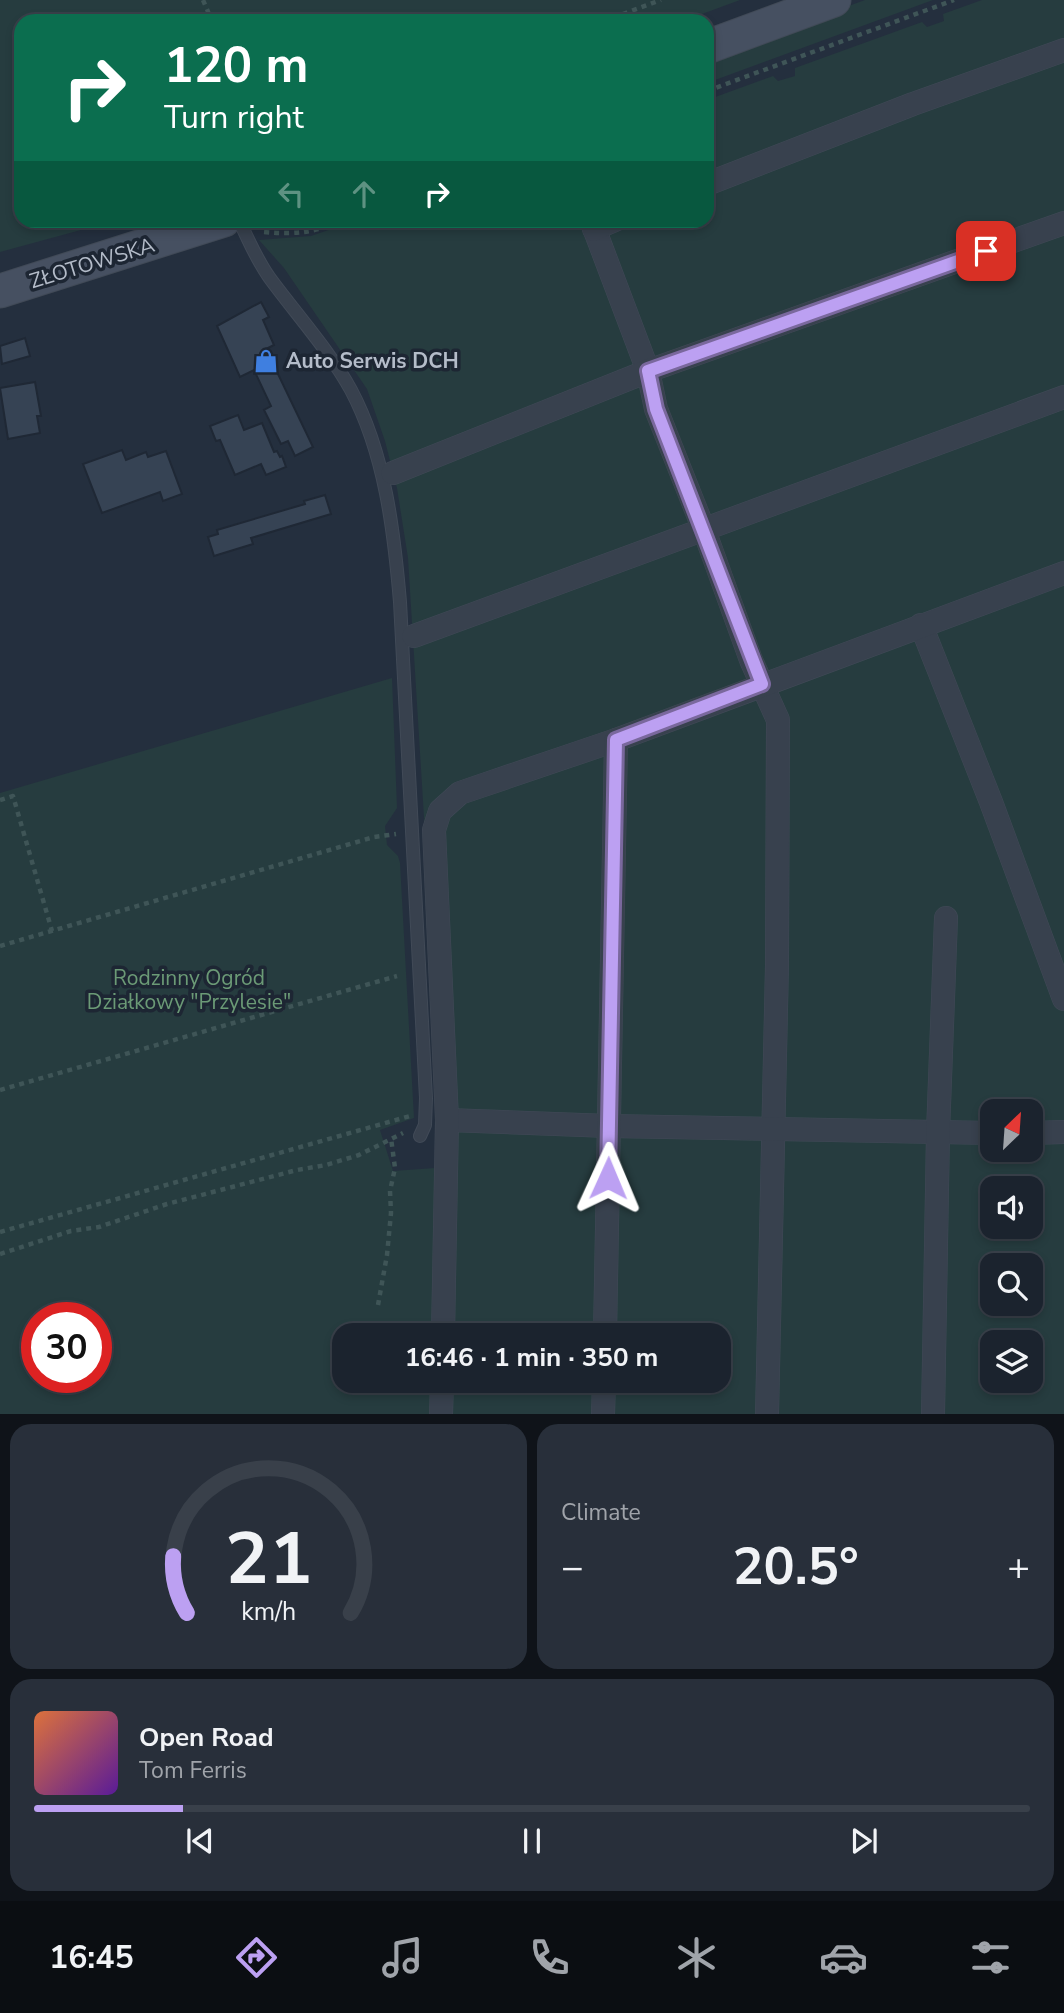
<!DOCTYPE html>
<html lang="en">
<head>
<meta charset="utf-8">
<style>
	body { margin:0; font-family:"Nunito Sans",sans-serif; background:#282f3a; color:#f1f3f6; height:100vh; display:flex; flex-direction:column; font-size:26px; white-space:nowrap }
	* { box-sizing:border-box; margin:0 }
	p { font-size:23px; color:#a0a4aa }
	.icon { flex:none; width:38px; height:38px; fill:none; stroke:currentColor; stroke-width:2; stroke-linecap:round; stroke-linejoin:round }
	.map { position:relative; height:1414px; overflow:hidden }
	.drawer { display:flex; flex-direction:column; gap:10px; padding:10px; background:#0f1319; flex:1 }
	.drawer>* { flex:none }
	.banner { position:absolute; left:14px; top:14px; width:700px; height:214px; border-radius:21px; box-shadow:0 4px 10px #0003,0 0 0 2px #39404a; background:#0b6e4f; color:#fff; overflow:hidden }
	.needle { width:46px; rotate:25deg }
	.controls { position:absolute; left:980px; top:1099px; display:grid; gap:14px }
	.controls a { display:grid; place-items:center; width:63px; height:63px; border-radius:14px; background:#1b232e; box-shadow:0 4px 10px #0003,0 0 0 2px #39404a; font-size:35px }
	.speed { position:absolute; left:21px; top:1302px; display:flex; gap:14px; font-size:35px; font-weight:700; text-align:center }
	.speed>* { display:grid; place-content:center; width:91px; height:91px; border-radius:50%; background:#1b232e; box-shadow:0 4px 10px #0003,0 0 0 2px #39404a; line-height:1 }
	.speed .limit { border:10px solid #d22; background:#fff; color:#111 }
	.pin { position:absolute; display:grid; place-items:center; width:60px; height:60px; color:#fff; margin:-30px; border-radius:14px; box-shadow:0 4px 10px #0006 }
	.me { position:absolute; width:77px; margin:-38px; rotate:1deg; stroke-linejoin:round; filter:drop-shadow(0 0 5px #0008) }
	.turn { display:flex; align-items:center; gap:24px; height:147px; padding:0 35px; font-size:32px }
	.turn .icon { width:91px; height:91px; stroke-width:2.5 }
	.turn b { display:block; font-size:49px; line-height:60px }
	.lanes { display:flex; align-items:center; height:66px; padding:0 35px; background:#0003; justify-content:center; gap:35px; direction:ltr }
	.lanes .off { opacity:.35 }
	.big { font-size:52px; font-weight:700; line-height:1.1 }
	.drawer .card { flex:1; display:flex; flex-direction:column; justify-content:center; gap:10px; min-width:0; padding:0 24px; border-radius:21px; background:#282f3a }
	.drawer .dial { align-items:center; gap:0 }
	.dial svg { height:182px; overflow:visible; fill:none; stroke:#39404a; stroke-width:7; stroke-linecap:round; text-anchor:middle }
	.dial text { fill:#f1f3f6; stroke:none }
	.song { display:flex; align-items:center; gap:21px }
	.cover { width:84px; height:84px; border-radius:10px; background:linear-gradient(135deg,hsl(20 70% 55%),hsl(270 70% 35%)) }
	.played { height:7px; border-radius:4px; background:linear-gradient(90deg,#bca0f2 15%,#39404a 15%) }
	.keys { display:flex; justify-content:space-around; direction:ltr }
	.heat { display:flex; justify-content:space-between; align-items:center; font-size:38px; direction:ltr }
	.drawer .tiles { flex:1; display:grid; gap:10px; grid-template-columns:1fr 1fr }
	.card:last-child { grid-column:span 2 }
	.trip { position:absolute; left:332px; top:1323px; width:399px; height:70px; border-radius:21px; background:#1b232e; box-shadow:0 4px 10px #0003,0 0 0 2px #39404a; font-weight:700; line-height:70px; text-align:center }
	.menu { display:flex; height:112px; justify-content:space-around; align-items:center; background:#0b0e12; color:#a0a4aa }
	.menu .icon { width:49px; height:49px }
	.menu .on { color:#bca0f2 }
	.menu b { font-size:32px; color:#f1f3f6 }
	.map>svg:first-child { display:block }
</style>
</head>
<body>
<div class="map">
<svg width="1064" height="1415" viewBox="0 0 1064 1415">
	<rect width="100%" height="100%" fill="#242f3e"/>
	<!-- green -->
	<g fill="#263c3f" fill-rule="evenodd">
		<path d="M0 0H740L683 21H21V220L114 221 0 252Z"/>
		<path d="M865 0H933L707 83V58Z"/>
		<path d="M982 0H1064V1414H0V793L392 678 397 808 385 826 387 845 398 856 400 863 414 1118 380 1130 393 1171 435 1168V1056L427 866 408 558 397 488 385 441 367 389 284 268 259 240 311 236 358 220H567L569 224 578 220H707V100L773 76 778 81 795 76V68L922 22 927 27 944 21 943 14ZM992 1111H1031V1150H992ZM992 1188H1031V1227H992ZM992 1265H1031V1304H992ZM37 1318H96V1377H37ZM345 1335H719V1381H345ZM992 1342H1031V1381H992Z"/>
	</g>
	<!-- building -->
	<g fill="#364354" stroke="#1f2835" stroke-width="2">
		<path d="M261 302 269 317 263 320 274 345 266 349 313 447 295 456 288 441 281 444 264 410 271 406 254 370 240 377 217 326Z"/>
		<path d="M25 338 30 356 2 364 0 346Z"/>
		<path d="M35 382 41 416H37L40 433 8 439 0 388Z"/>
		<path d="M238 415 244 430 262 423 274 452 277 451 280 457 282 456 286 467 266 475 261 464 235 475 220 440 216 441 210 426Z"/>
		<path d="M122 450 126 460 146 452 148 457 166 451 182 494 163 501 160 492 102 513 83 464Z"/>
		<path d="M325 495 331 514 251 538 253 544 214 556 208 537 218 534 217 530 305 504 304 501Z"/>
	</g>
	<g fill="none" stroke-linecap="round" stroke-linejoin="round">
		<!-- lane casing -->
		<g stroke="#414a57" stroke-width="14">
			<path id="lane" d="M239 220C248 240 257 260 269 277 296 314 329 350 351 390 385 454 394 531 400 602L426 1098 425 1125 420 1136"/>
		</g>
		<!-- street casing -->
		<g stroke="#414a57" stroke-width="24">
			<g id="street">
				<path d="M707 184 913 104 1064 50"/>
				<path d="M591 220 648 371 656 409 704 530 751 660 778 720 777 965 767 1415"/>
				<path d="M594 229 615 220"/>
				<path d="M393 473 648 371 1064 223"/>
				<path d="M921 625 991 802 1064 999"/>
				<path d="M414 636 1064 397"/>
				<path d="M447 1120 609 1126 992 1133"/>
				<path d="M1031 1133 1064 1132"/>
				<path d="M443 1335 447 1120 434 830 440 811 460 793 616 740 1064 573"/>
				<path d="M605 1335 616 740"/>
				<path d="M441 1415 442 1381"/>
				<path d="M603 1415 604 1381"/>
				<path d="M933 1415 938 1133 946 918"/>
			</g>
		</g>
		<!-- secondary casing -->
		<g stroke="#414a57" stroke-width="35">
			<g id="secondary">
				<path d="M707 47 834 0"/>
				<path d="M0 291 224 220"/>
			</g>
		</g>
		<!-- path -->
		<g stroke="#3f5557" stroke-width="4.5" stroke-dasharray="5 5" stroke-linecap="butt">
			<path d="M203 0 212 21"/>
			<path d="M604 21 661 0"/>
			<path d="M707 91 954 0"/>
			<path d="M264 232C299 235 314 232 346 220"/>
			<path d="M0 800 13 796 52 931"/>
			<path d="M0 946 374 837 396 834"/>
			<path d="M0 1090 397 976"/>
			<path d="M0 1232 410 1116"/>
			<path d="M0 1254 71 1231 99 1227 167 1204 297 1170 326 1165 359 1155 403 1133"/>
			<path d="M378 1305 387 1255 391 1213 390 1191 395 1168 391 1138"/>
		</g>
		<!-- lane -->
		<use href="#lane" stroke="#38414e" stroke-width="12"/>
		<!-- street -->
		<use href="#street" stroke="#38414e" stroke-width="23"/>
		<!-- secondary -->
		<use href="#secondary" stroke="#465061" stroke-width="33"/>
	</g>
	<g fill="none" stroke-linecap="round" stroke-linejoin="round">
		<!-- route casing -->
		<g stroke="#7a689d" stroke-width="18">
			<path id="route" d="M608 1178 616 740 762 684 656 409 648 371 986 251"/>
		</g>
		<!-- route -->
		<use href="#route" stroke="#bca0f2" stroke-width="12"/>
	</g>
	<!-- icons -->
	<defs>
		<g id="shop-bare" transform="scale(1.89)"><path d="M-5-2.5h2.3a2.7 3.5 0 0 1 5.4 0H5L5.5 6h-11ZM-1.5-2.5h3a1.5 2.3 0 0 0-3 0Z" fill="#3f7fe0" stroke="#1d2633" stroke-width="2.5" paint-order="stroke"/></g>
	</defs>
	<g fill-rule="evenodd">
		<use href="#shop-bare" x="266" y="361"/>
	</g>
	<g text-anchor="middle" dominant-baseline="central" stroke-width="7" stroke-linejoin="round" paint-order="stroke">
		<!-- street labels -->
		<g font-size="21" fill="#b4bcc9" stroke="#1d2633">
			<text transform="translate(92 263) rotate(-17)">ZŁOTOWSKA</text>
		</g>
		<!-- poi labels -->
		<g font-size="21" font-weight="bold" fill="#b4bcc9" stroke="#1d2633" text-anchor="start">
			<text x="286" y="361">Auto Serwis DCH</text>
		</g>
		<!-- park labels -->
		<g font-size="21" fill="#6b9a76" stroke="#1d2633">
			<text x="189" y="978">Rodzinny Ogród<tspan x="189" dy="24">Działkowy "Przylesie"</tspan></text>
		</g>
	</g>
</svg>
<div class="controls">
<a><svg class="needle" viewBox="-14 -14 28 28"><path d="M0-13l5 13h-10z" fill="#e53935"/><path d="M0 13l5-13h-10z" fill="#a0a4aa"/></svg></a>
<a><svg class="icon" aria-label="sound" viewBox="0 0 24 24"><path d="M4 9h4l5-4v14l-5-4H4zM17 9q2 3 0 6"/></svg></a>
<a><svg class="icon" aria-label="search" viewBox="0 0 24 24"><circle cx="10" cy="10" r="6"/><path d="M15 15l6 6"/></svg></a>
<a><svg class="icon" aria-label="layers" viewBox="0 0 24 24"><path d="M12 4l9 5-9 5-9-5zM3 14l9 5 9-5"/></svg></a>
</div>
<div class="speed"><div class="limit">30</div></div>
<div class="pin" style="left:986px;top:251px;background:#d93025"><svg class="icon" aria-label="arrive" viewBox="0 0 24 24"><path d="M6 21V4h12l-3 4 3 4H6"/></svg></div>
<svg class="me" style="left:608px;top:1178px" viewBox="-20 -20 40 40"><path d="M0-17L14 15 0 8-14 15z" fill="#bca0f2" stroke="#fff" stroke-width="4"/></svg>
<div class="trip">16:46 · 1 min · 350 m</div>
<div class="banner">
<div class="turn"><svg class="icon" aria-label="right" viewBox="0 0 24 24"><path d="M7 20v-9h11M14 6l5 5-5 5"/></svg><div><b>120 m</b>Turn right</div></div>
<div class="lanes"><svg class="icon off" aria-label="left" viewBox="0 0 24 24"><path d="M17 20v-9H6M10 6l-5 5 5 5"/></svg><svg class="icon off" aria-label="ahead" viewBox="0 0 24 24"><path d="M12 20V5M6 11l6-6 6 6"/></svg><svg class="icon" aria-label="right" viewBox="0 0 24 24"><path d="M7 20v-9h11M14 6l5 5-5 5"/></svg></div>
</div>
</div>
<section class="drawer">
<div class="tiles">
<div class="card dial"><svg viewBox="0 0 100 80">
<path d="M14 69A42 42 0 1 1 86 69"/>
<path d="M14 69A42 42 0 0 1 8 44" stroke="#bca0f2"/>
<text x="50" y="56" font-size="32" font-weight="700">21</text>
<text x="50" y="72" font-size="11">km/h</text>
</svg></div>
<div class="card"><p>Climate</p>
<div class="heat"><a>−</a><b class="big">20.5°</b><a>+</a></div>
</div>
<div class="card">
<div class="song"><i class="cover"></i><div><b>Open Road</b><p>Tom Ferris</p></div></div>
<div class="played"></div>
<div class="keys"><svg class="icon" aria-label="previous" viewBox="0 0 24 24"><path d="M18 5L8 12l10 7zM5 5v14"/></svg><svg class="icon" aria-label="pause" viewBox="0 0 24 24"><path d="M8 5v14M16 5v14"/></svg><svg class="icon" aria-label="next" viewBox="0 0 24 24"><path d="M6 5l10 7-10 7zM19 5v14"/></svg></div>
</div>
</div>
</section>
<nav class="menu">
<b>16:45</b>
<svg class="icon on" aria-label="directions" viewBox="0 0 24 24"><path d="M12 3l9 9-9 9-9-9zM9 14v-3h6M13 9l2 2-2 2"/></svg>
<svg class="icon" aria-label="music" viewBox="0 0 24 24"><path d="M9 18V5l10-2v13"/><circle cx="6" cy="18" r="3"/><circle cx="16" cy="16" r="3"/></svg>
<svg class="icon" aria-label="phone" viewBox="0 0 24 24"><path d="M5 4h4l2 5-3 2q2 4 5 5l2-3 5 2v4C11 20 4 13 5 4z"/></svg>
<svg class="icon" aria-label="climate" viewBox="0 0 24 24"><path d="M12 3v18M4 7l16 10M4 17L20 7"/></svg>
<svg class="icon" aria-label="car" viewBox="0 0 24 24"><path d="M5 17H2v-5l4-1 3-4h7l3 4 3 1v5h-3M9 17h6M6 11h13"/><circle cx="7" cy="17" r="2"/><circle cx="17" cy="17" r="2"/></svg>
<svg class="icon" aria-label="filters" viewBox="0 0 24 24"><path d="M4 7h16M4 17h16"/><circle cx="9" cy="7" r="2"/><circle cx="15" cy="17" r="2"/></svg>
</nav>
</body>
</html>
